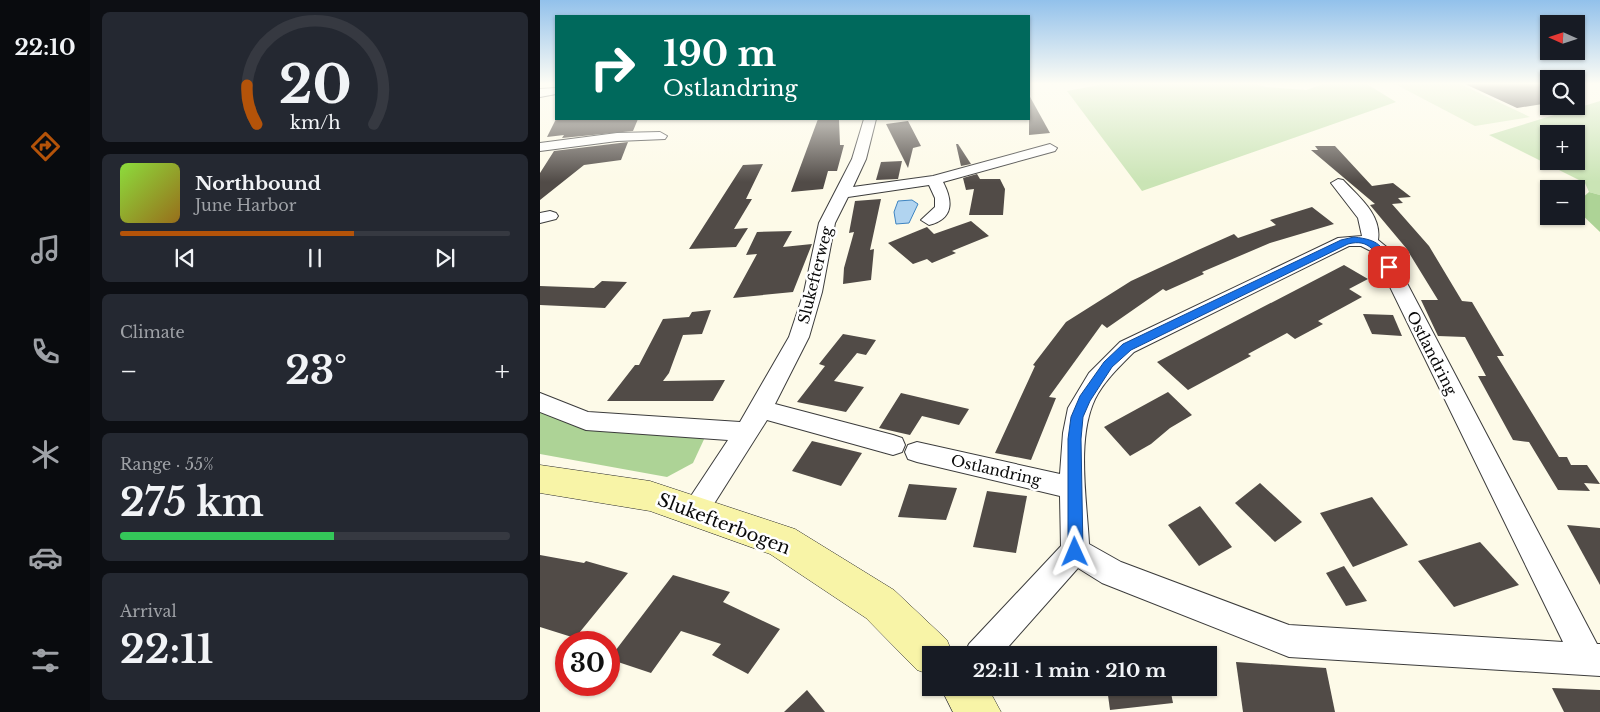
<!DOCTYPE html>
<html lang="en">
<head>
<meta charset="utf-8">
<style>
	body { margin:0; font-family:"Libre Baskerville",serif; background:#242831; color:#f1f3f6; height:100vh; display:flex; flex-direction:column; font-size:19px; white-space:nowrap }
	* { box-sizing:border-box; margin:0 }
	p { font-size:16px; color:#9ea1a6 }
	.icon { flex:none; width:28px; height:28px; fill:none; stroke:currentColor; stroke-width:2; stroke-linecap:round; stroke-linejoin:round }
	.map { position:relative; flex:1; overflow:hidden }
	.side { display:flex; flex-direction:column; gap:12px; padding:12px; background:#0d0f14; width:450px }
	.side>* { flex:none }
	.banner { position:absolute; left:15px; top:15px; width:475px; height:105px; border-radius:0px; box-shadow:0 1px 4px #0004; background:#00695c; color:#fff; overflow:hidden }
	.needle { width:32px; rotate:273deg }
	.fabs { position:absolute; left:1000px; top:15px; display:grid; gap:10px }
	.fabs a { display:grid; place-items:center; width:45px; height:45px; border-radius:0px; background:#171b24; box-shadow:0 1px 4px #0004; font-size:25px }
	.speed { position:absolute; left:15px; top:631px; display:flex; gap:10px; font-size:25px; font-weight:700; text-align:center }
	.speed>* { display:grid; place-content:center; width:65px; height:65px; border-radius:50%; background:#171b24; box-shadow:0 1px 4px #0004; line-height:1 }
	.speed .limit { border:8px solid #d22; background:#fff; color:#111 }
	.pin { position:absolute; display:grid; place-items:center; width:42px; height:42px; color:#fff; margin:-21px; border-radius:10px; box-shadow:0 2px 8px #0006 }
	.me { position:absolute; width:55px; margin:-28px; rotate:359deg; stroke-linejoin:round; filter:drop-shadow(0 0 4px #0008) }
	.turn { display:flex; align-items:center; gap:18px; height:105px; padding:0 25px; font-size:22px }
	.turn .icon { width:65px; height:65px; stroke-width:2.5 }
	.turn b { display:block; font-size:35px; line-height:42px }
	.big { font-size:38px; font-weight:700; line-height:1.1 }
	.side .widget { flex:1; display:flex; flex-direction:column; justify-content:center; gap:8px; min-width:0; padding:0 18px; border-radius:8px; background:#242831 }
	.side .dial { align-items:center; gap:0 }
	.dial svg { height:130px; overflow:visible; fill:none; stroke:#363941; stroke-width:7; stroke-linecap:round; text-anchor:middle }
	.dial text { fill:#f1f3f6; stroke:none }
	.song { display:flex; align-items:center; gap:15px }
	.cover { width:60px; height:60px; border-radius:8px; background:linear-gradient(135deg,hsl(90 70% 55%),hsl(40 70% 35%)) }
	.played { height:5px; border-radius:2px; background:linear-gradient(90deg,#b45309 60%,#363941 60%) }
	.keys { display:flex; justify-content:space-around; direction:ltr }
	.heat { display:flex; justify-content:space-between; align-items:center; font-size:28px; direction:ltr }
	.charge { height:8px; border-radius:4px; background:linear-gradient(90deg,#34c759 55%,#363941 0) }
	.trip { position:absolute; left:382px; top:646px; width:295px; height:50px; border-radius:0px; background:#171b24; box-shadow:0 1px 4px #0004; font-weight:700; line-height:50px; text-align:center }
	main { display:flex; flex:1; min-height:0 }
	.dock { display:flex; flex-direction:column; width:90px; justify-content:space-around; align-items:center; background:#090b0e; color:#9ea1a6 }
	.dock .icon { width:35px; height:35px }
	.dock .on { color:#b45309 }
	.dock b { font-size:22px; color:#f1f3f6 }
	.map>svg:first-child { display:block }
</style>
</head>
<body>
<main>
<nav class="dock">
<b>22:10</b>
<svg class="icon on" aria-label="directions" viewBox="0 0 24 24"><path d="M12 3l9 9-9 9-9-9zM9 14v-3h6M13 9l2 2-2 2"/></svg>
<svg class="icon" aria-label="music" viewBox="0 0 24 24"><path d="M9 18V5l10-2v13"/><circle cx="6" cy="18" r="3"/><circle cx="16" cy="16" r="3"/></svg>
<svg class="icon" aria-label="phone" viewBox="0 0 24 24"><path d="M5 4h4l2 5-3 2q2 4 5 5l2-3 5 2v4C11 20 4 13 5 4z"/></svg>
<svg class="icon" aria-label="climate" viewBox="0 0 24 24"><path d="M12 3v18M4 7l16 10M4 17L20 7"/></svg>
<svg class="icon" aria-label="car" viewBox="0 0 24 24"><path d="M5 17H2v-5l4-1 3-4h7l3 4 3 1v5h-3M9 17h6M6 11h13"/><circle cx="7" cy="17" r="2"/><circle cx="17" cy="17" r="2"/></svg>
<svg class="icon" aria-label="filters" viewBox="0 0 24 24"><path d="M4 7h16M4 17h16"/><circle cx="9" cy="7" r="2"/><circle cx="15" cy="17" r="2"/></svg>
</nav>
<section class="side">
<div class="widget dial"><svg viewBox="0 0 100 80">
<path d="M14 69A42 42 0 1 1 86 69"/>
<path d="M14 69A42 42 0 0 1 8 45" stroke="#b45309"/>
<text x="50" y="56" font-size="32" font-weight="700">20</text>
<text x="50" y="72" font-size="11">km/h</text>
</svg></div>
<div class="widget">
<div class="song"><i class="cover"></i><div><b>Northbound</b><p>June Harbor</p></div></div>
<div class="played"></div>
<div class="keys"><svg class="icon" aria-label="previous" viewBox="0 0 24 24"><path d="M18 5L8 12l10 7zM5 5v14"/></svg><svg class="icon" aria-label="pause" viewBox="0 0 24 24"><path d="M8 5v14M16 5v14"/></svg><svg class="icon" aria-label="next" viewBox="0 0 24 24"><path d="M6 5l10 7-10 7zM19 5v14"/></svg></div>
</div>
<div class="widget"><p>Climate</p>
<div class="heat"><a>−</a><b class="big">23°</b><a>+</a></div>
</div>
<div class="widget"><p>Range · 55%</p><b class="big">275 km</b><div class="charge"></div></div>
<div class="widget"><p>Arrival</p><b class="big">22:11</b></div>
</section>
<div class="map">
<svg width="1060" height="712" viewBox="0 0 1060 712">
	<rect width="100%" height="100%" fill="#fdfae8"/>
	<!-- green -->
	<g fill="#cae4b5" fill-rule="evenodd">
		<path d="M570 83H710L726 87 766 90 787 83H825L856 102 602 191 527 91Z"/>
		<path d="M1060 101V195L1049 192 1045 183 949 135ZM1009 134H1036V161H1009Z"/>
	</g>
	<!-- forest -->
	<g fill="#add396">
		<path d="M1049 192 1060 195V232L1037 210 1040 200Z"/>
		<path d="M0 412 166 435 153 463 127 477 0 454Z"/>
	</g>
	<!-- pitch -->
	<path fill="#dcecc6" d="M853 83H918L990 117 935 126Z"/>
	<!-- water -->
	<path fill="#b1d4f0" stroke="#3e84c1" d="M372 200 378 204 369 223 356 224 354 212 358 201Z"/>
	<!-- building -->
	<g fill="#514b47">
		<path d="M923 83H1009V103L977 108Z"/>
		<path d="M489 95 510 133 489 135Z"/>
		<path d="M16 119H98L93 131 22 138 24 135 7 137Z"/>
		<path d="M278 119H299L300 145H304L297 171H288L283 189 251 192Z"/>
		<path d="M368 121 381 146 373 148 368 168 346 124Z"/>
		<path d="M88 142 81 160 44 165 0 200V173L14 151Z"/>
		<path d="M416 144H418L431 164 421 166Z"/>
		<path d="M775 146H795L832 186 853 183 871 197 858 198 863 203 852 204 889 246 922 301 932 302 964 356H957L1019 457H1027L1031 465H1047L1060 484 1044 483 1050 491 1018 490 989 442 973 440 938 376H946L925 337 898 336 881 300H898L866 248 830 205 835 204 771 150H778Z"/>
		<path d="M362 161 358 179 336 180 341 162Z"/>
		<path d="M223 164 206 199H212L194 229 208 228 196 247 149 249 203 165Z"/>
		<path d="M437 174 440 179H460L465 189 463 215H429L434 189 426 190 423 178Z"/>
		<path d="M341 199 330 250 334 249 331 280 303 284 304 268 314 232 309 233 315 201Z"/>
		<path d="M772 207 794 224 730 243 662 272 664 274 626 291 623 289 567 328 562 324 509 397 516 398 491 460 455 453 495 366 493 365 526 322 591 281 658 250 694 234 698 238 736 225 730 220Z"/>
		<path d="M431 221 449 236 412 251 416 253 392 263 387 259 373 264 348 243 387 227 394 234Z"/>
		<path d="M252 231 243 247 272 244 253 292 193 298 217 254 206 255 217 232Z"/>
		<path d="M804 265 828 279 809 289 822 297 778 321 783 324 755 339 747 333 708 354 711 356 648 390 617 362Z"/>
		<path d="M62 281 87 282 65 308 0 305V286L54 288Z"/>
		<path d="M171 310 162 334 143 335 129 373 123 381 185 380 173 401H67L95 365H99L123 319 149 317 152 312Z"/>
		<path d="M823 314 853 315 862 336 832 334Z"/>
		<path d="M303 334 336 340 326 355 317 353 294 381 324 387 306 412 257 402 285 366 279 364Z"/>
		<path d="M628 392 652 415 630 428 611 444 590 456 564 427Z"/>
		<path d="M361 393 429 409 419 425 382 416 370 435 339 428Z"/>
		<path d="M272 441 322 453 301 486 252 471Z"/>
		<path d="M720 483 762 522 735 542 695 503Z"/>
		<path d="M369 484 417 488 406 520 358 517Z"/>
		<path d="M447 491 487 496 476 553 433 547Z"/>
		<path d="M832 497 868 545 813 567 780 513Z"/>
		<path d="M660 506 692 547 659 566 628 525Z"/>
		<path d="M1027 525 1060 528V585Z"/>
		<path d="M940 542 979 585 914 607 878 561Z"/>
		<path d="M0 555 44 563 46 561 88 573 35 638 0 627Z"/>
		<path d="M804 566 827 601 806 606 786 573Z"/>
		<path d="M133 575 190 592 183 602 240 629 208 674 172 655 181 644 141 631 111 673 69 659Z"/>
		<path d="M696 662 786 668 795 712H703Z"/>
		<path d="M567 688H630L633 703 570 710Z"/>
		<path d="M1012 688 1060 690V712H1024Z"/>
		<path d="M267 690 285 712H244Z"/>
	</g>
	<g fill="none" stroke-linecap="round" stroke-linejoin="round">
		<!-- street casing -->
		<g stroke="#3c3c3c" stroke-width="2">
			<g id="street">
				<path d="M16 88V94L0 97V89Z"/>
				<path d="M324 119H336L326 159 313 187 393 176 510 144 517 148 515 151 403 182C413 201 414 219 389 225L381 220 395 207V198L389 185 308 197 295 223 282 292 269 337 235 404 353 435 362 438 365 445 362 452 353 455 227 420 165 518 156 522 147 518 143 510 147 502 188 440 46 430 0 412V393L48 412 200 422 249 337 264 292 279 223 312 159Z"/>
				<path d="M120 132 127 136 125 139 77 141 0 151V143L77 133Z"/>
				<path d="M798 179 803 180C819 197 842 215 838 240L849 249 1057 644H1060V676L749 657 562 583 538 568 461 655H424L429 644 521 546 520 496 377 462 368 459 365 452 368 445 377 442 520 474 523 433 528 408 549 373 580 342 798 238 822 236 818 218 791 183ZM809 246H821L833 252 1023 642 749 625 581 562 549 544C547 501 536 439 555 399 564 381 580 366 594 352Z"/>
				<path d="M10 211 16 213 18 216 16 219 0 223V213Z"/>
			</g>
		</g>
		<!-- secondary casing -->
		<g stroke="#2b2b2b" stroke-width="1">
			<g id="secondary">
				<path d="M0 465 110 481 255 529 354 590 407 640 413 655H391V675L377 670 326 618 230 554 110 511 0 493Z"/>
				<path d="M401 688H448L461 712H413Z"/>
			</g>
		</g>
		<!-- street -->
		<use href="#street" fill="#fff" fill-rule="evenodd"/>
		<!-- secondary -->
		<use href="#secondary" fill="#f8f4a7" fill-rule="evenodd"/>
	</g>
	<!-- sky -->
	<linearGradient id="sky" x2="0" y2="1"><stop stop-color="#92c1eb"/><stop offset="0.46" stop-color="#fefdf5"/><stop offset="1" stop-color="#fefdf5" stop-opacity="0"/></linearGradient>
	<rect width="1060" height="182" fill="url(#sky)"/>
	<!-- route -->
	<path fill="#1a73e8" stroke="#114b97" d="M814 237C839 240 842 245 853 267L852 269H845C836 253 830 238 808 244L591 350 572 367 550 401 543 417 541 439 543 552 541 557 535 559 530 557 528 552V439L531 417 540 396 564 362 583 344 801 240Z"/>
	<g text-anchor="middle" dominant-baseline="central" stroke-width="5" stroke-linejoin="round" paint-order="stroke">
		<!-- street labels -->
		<g font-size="15" fill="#090909" stroke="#fff">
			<text transform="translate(275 275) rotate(-76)">Slukefterweg</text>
			<text transform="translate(892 353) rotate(63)">Ostlandring</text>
			<text transform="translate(456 470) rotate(13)">Ostlandring</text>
		</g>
		<!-- near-street labels -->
		<g font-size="18" fill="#090909" stroke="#fff">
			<text transform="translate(184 524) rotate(21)">Slukefterbogen</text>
		</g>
	</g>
</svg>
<div class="fabs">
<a><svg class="needle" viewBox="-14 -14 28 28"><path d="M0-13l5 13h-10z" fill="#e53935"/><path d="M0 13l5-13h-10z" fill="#9ea1a6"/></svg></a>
<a><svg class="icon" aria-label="search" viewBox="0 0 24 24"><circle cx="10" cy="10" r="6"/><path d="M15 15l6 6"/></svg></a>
<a>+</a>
<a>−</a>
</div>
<div class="speed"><div class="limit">30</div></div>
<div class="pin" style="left:849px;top:267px;background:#d93025"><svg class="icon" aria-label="arrive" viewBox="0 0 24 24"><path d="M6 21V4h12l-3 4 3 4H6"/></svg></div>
<svg class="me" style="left:535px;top:552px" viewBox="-20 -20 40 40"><path d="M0-17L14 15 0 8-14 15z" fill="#1a73e8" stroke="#fff" stroke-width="4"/></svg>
<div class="trip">22:11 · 1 min · 210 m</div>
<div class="banner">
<div class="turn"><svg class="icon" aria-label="right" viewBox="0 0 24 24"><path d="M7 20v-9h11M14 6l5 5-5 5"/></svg><div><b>190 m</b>Ostlandring</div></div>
</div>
</div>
</main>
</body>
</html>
